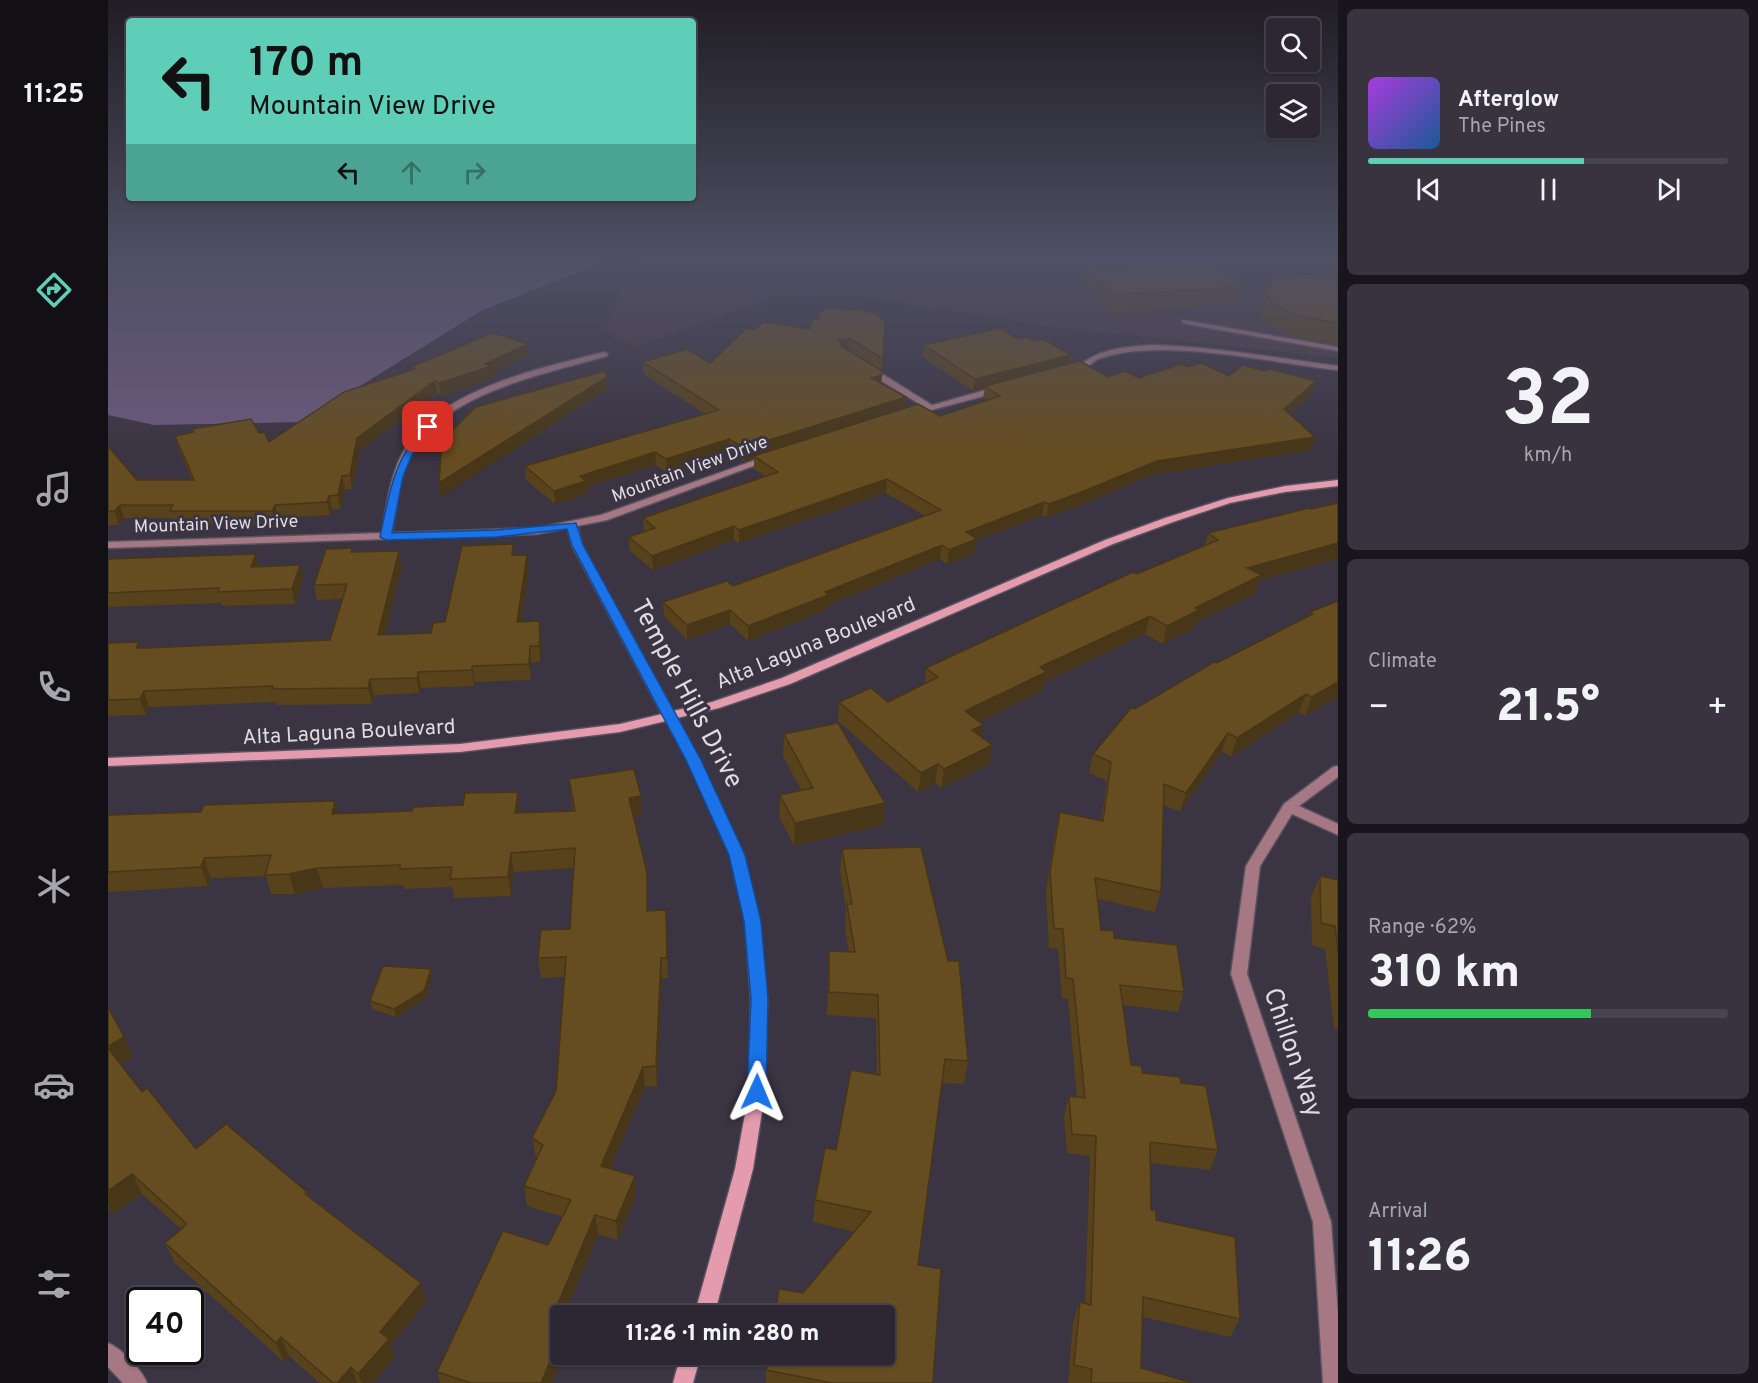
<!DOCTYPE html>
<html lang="en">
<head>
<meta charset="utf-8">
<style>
	body { margin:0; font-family:Overpass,sans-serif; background:#38333e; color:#f1f3f6; height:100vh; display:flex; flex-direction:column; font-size:22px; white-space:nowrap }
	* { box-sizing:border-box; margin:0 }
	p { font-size:20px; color:#a6a5ac }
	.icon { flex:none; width:33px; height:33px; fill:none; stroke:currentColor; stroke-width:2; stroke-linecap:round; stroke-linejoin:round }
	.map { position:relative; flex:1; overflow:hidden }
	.details { display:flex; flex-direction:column; gap:9px; padding:9px; background:#18151c; width:420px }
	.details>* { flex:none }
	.hud { position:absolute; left:18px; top:18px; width:570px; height:183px; border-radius:6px; box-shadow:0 2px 4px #0004,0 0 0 2px #48444d; background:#5eceb8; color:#111; overflow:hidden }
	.fabs { position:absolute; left:1158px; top:18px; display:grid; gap:12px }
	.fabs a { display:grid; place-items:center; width:54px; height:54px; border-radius:6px; background:#2c2732; box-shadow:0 2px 4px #0004,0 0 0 2px #48444d; font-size:30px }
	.speed { position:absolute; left:18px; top:1287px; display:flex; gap:12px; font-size:30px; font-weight:700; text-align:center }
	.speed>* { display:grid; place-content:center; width:78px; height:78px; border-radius:50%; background:#2c2732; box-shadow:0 2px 4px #0004,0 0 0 2px #48444d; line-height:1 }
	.speed .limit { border:3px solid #111; border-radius:9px; background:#fff; color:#111 }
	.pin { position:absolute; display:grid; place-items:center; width:51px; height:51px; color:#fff; margin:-26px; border-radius:12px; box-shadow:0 3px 9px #0006 }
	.me { position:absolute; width:66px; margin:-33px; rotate:1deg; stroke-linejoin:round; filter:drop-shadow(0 0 4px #0008) }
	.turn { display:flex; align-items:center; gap:21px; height:126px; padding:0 24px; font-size:27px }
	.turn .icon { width:78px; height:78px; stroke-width:2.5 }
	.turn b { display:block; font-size:42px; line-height:51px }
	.lanes { display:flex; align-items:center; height:57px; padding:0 24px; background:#0003; justify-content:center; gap:30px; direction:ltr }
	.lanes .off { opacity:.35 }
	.big { font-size:45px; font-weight:800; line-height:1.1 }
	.details .tile { flex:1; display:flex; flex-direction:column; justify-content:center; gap:9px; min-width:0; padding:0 21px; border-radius:9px; background:#38333e }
	.details .dial { align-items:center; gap:0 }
	.dial b { font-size:78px; line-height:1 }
	.song { display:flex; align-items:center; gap:18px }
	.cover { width:72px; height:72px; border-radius:9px; background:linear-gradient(135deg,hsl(280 70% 55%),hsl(210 70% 35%)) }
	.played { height:6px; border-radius:3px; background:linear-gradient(90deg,#5eceb8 60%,#48444d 60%) }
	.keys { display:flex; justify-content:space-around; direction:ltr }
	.heat { display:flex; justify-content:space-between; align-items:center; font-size:33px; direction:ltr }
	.charge { height:9px; border-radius:4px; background:linear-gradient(90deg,#34c759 62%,#48444d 0) }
	.trip { position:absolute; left:442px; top:1305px; width:345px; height:60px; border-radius:6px; background:#2c2732; box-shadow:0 2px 4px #0004,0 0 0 2px #48444d; font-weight:800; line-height:60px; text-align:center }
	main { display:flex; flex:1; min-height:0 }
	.menu { display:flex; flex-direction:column; width:108px; justify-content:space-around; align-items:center; background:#121014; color:#a6a5ac }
	.menu .icon { width:42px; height:42px }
	.menu .active { color:#5eceb8 }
	.menu b { font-size:27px; color:#f1f3f6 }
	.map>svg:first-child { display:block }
</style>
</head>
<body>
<main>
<nav class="menu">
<b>11:25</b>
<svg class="icon active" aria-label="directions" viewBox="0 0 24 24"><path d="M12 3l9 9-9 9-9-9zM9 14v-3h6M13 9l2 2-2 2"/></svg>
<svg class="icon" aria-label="music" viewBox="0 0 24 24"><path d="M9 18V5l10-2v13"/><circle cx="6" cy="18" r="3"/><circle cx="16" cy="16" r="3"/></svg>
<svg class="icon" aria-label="phone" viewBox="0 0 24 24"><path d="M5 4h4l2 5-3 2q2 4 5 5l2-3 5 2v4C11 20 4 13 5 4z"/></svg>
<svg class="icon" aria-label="climate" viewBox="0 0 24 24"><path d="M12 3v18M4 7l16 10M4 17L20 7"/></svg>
<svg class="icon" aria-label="car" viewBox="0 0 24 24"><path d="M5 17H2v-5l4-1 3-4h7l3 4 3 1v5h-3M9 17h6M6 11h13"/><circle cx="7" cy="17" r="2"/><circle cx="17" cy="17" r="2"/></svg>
<svg class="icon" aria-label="filters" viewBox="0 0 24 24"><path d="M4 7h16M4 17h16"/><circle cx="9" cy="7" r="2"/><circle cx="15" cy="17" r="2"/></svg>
</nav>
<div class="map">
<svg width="1230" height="1383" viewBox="0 0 1230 1383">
	<rect width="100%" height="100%" fill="#3b3442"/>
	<!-- education -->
	<path fill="#4a3a46" d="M537 260H1230V358L938 326 763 298 703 293 662 298 528 347 496 332 506 312 512 290 531 263Z"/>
	<!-- green -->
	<path fill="#6b597c" d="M0 260H500L373 311 194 422 46 425 0 415Z"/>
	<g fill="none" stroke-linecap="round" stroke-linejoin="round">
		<!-- lane casing -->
		<g stroke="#59525f" stroke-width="3">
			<g id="lane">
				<path d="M1075 320 1230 347V351L1078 324 1074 322Z"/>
				<path d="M1045 345C1108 347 1168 358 1230 366V370C1162 363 1058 337 993 358 986 360 981 366 975 371L968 369C988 348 1018 347 1045 345Z"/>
				<path d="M757 367H763L827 407 820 409 757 371Z"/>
			</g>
		</g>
		<!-- street casing -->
		<g stroke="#59525f" stroke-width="3">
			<g id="street">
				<path d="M496 352 500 354 499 356C437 374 344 391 307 448 291 472 289 505 284 533L429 528 493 515 659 456H665L667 458 499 520 429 534 0 548V542L274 533C279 505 282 474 297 449 332 389 433 368 496 352Z"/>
				<path d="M892 386 896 389 895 391 804 415 800 412Z"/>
				<path d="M1230 766V777L1191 806 1230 824V835L1184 814 1152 866 1139 974 1223 1222 1230 1314V1383H1215L1205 1222 1123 974 1138 866 1176 804 1225 767Z"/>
				<path d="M0 1343C14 1349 33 1369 39 1383H15L0 1367Z"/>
			</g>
		</g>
		<!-- secondary casing -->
		<g stroke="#59525f" stroke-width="3">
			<g id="secondary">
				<path d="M1230 480V486L1177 492 1122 503 1065 522 1005 544 682 684 611 708 569 718 592 761 636 855 651 921 659 999 657 1092 645 1169 606 1316H586L627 1169 641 1092 643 999 637 921 622 855 580 761 558 721 512 732 352 752 0 766V758L352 744 512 724 554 714 464 545 459 525 464 522 469 525 474 545 565 711 604 702 674 678 997 540 1057 518 1120 498 1177 486Z"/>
				<path d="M573 1354H593L585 1383H565Z"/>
			</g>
		</g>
		<!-- lane -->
		<use href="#lane" fill="#a57883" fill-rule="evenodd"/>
		<!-- street -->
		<use href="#street" fill="#a57883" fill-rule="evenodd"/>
		<!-- secondary -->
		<use href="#secondary" fill="#e39bad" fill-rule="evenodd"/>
	</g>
	<!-- wall -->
	<g fill="#58421c">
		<path d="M1212 260H1230V346L1184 337 1159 324 1151 310 1156 290 1223 275Z"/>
		<path d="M1096 264 1136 287 1132 303 1003 312 974 284 977 268Z"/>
		<path d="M777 321 773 383 798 397 797 408 832 416 879 400 875 398 877 388 865 391 815 357 816 345 910 339 926 341 963 355 962 364 1000 377 1031 378 1081 367 1204 393 1181 414 1207 437 1203 450 1046 474 968 507 938 517 934 515 868 541 867 553 839 564 832 559 720 605V609L640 641 622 624 579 640 556 616 555 602 625 586 818 516 778 493 631 543 626 540 545 570 521 550V537L536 531 535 518 657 476 646 469V458L636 461 621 451 558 472 548 465 478 487 479 494 447 504 418 480 417 466 597 414 536 374 535 362 602 363 646 329H702Z"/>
		<path d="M421 356 385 373V378L333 396 329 393 252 450 244 489H237L232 509H224L222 515 170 518 168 525H66L64 518H16L11 525H0V446L29 480H84L71 449 67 436 85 432 84 429 151 433 161 442 305 370 304 367Z"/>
		<path d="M1201 508 1152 580 1148 593 1088 622 1086 628 1055 644 1037 634 936 682 935 690 871 722 875 725 873 736 881 764 833 788 827 783 810 792 730 721 731 702H780L817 684 818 668 1097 545 1100 533Z"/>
		<path d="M405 544 406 555H419L421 570 413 622 431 621 434 649 432 662H423V680L367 682 366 686 313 688 311 693 266 695 264 704 169 705 168 702 41 707 38 715 0 716V643L33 648 222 640 234 599 209 600 206 585 245 552 291 551 294 566 277 635 323 633 337 622Z"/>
		<path d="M0 559 151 566 192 565 195 579 187 604 114 606 113 603 0 607Z"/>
		<path d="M1230 601V697L1197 716 1191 712 1123 757 1114 751 1072 812 1055 805 1053 892 1047 912 990 899 993 930 1006 938 1076 992 1070 1012 1015 1005 1023 1065 1035 1073 1073 1083 1110 1150 1102 1170 1042 1163 1043 1210 1048 1220 1132 1319 1122 1337 1035 1317 1033 1368 1084 1383H960L965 1321 972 1302 977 1304 982 1156 959 1153 956 1116 961 1096 969 1097 960 999 954 998 950 949 941 948 938 891 947 832 952 812 993 821 999 781 981 773 985 754 1027 709 1109 663 1201 616 1202 612Z"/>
		<path d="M676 734 775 825 686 845 671 817 672 795 693 790 675 756Z"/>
		<path d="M461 779 534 816 526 817 540 893V911L558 910 560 978H554L549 1086 537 1087 502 1169 527 1176 528 1196 510 1240 490 1234 456 1316H453V1354H455L444 1383H332L329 1372 440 1245 455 1217 419 1206 416 1186 429 1159 428 1158 424 1138 448 1091 456 977 433 978 430 958 462 929 466 868 406 872 403 896 346 898 344 887 296 889 295 885 215 888 187 894H163L158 876 103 878 100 886 0 892V815L93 812 227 801 230 814 304 811 355 805 410 792 412 813 465 811Z"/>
		<path d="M734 849 860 1061 856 1084 834 1083 810 1265 825 1383H658V1370L695 1293 747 1232 705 1222 707 1200 728 1150 769 1075 768 1018 719 1015 720 974 721 951 741 952 737 928 738 909 732 872Z"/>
		<path d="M1212 876 1230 880V1029L1226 1028 1217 949 1204 945 1203 898Z"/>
		<path d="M323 969 324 977 317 999 288 1017 264 1009 262 1001Z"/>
		<path d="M0 1007 25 1057 12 1064 34 1092 88 1149 199 1192 201 1196 318 1302 283 1345 287 1357 265 1383H212L181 1356 176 1362 67 1263 57 1243 73 1229 34 1194 5 1214 0 1208Z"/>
	</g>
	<!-- shaded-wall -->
	<g fill="#473617">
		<path d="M741 338 740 350 731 352V340Z"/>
		<path d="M420 344 421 356 385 373V378L333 396 331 383Z"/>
		<path d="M963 355 961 367 877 386V388L865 391 867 379Z"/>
		<path d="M774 375 773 387 763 378Z"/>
		<path d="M499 377 500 389 333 497 331 483Z"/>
		<path d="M327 381 329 393 252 450 244 489 242 475 249 438Z"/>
		<path d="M1208 381 1204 393 1172 422 1176 409Z"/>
		<path d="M798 397 797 410 646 456V458L636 461V448Z"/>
		<path d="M1207 437 1203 450 1046 474 968 507 938 517 941 504 1049 461Z"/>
		<path d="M621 439V451L558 472V459Z"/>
		<path d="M547 452 548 465 478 487 479 494 447 504 446 491 472 476Z"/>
		<path d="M234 476 237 489 232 509 230 495Z"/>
		<path d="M779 479 778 493 631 543V530Z"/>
		<path d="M221 496 224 509 222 515 219 502Z"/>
		<path d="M936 502 934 515 868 541 867 553 839 564 841 550 858 532Z"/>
		<path d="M12 505 16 518 11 525 7 511Z"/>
		<path d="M167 505 170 518 168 525 164 511Z"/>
		<path d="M626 526V540L545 570 544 556Z"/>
		<path d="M1230 543V559L1152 580 1148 593 1088 622 1086 628 1055 644 1059 626 1087 608 1139 568Z"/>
		<path d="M834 545 832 559 720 605V609L640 641V626L717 592Z"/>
		<path d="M291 551 294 566 273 651 270 635Z"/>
		<path d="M148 554 151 568 143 567Z"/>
		<path d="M419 555 421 570 411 637 409 622Z"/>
		<path d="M192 565 195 579 187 604 184 589Z"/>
		<path d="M622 610V624L579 640V625Z"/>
		<path d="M1042 616 1037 634 936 682 935 690 854 730 857 711 932 667Z"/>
		<path d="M432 634 434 649 432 662 431 646Z"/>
		<path d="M31 642 36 657 28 648Z"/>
		<path d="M422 646 423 662V680L421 664Z"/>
		<path d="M364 666 367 682 366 686 364 670Z"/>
		<path d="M310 672 313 688 311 693 309 678Z"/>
		<path d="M1230 676V697L1197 716 1204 697Z"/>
		<path d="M262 679 266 695 264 704 260 688Z"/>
		<path d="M36 691 41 707 38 715 32 699Z"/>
		<path d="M1198 694 1191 712 1123 757 1129 738Z"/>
		<path d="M875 725 872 743 864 730Z"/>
		<path d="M1120 733 1114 751 1072 812 1078 793Z"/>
		<path d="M884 745 881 764 833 788 836 769Z"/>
		<path d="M830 764 827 783 810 792 813 773Z"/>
		<path d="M410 792 412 811 409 833 407 813Z"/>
		<path d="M533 796 534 816 522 817 521 798Z"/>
		<path d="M227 801 232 821 224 814Z"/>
		<path d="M777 803 775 825 686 845 687 823Z"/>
		<path d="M403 853 406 872 403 896 400 877Z"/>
		<path d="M96 858 103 878 100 886 93 867Z"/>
		<path d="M209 868 215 888 187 894 181 874Z"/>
		<path d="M539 873 540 893V930L539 911Z"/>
		<path d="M558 910 559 930 560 978 559 958Z"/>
		<path d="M553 958 554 978 549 1086 548 1066Z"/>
		<path d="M323 969 324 977 317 999 288 1017 286 1009Z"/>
		<path d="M16 1037 25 1057 8 1066 0 1049V1046Z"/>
		<path d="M535 1067 537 1087 495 1186 493 1166Z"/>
		<path d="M24 1174 34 1194 5 1214 0 1205V1191Z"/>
		<path d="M527 1176 528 1196 510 1240 508 1221Z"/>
		<path d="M487 1215 490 1234 456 1316H453V1324L444 1318Z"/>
		<path d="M313 1283 318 1302 283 1345 287 1357 265 1383H254L250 1374 272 1332Z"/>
		<path d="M453 1334V1354H455L444 1383H433Z"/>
		<path d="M173 1337 181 1356 176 1362 168 1343Z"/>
		<path d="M243 1367 249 1383H229Z"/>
	</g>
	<!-- building -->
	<g fill="#664d21" stroke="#473617" stroke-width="1.5">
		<path d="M1092 261 1096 264 1105 263 1136 287 1006 295 977 268Z"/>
		<path d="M1194 274 1230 275V323L1190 316 1164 303 1156 290 1167 279Z"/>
		<path d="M717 308 754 310 768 314 777 321 775 359 741 338 731 340 733 346 774 371V375L763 378 798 397 636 448 621 439 558 459 547 452 472 476 478 481 446 491 417 466 611 410 535 362 579 349 602 363 639 328 646 329 656 322 702 329 704 319H710L712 312H716Z"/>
		<path d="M892 328 910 339 919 337 926 341 935 339 963 355 867 379 816 345Z"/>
		<path d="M386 333 420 344 377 364 384 366 331 383 327 381 249 438 242 475 234 476 230 495 221 496 219 502 167 505 164 511H62L65 505H12L7 511H0V446L29 480H86L67 436 86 432 84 429 143 419 151 433 156 432 161 442 236 392 307 369 304 367 379 335Z"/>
		<path d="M972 361 1000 377 1017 371 1031 378 1073 364 1081 367 1093 363 1121 376 1135 365 1156 371 1162 369 1208 381 1176 409 1207 437 1049 461 971 493 941 504 936 502 858 532 869 539 841 550 834 545 717 592 720 595 640 626 622 610 579 625 555 602 619 581 625 586 833 510 779 479 631 530 626 526 544 556 521 537 547 528 535 518 670 472 646 456 810 404 832 416 892 396 877 386Z"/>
		<path d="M497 371 499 377 331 483 334 440 368 407Z"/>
		<path d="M1230 503V543L1139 568 1154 575 1087 608 1091 610 1059 626 1042 616 932 667 938 672 857 711 875 725 864 730 884 745 836 769 830 764 813 773 731 702 763 688 780 702 830 677 818 668 1025 572 1029 574 1110 540 1100 533 1201 508 1203 509Z"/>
		<path d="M405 544 404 555H419L409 622 431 621 432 634 431 646H422L421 664 364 666V670L310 672 309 678 262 679 260 688 164 689 165 686 36 691 32 699 0 700V643L31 642 28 648H40L222 640 239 584 206 585 218 549 245 548 243 552 291 551 270 635 323 633 325 623 337 622 354 546Z"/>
		<path d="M148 554 143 567 192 565 184 589 110 592 111 588 0 593V559Z"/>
		<path d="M1230 601V682L1204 697 1198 694 1129 738 1120 733 1078 793 1056 784 1053 892 987 878 993 930 1006 931V938L1069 945 1076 992 1012 985 1023 1065 1033 1066 1035 1073 1072 1077 1073 1083 1098 1086 1110 1150 1042 1142 1043 1210 1048 1211V1220L1127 1237 1132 1319 1035 1297 1033 1368 1084 1383H983L984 1369 966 1365 972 1302 983 1305 988 1136 964 1134 961 1096 977 1098 965 979 958 978 955 929 946 928 942 872 952 812 995 821 1003 762 985 754 1023 708 1027 709 1106 662 1109 663 1205 614 1202 612Z"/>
		<path d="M730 723 777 803 687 823 672 795 705 788 676 734Z"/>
		<path d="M526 769 533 796 521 798 539 873V911L558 910 559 958H553L548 1066 535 1067 493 1166 527 1176 508 1221 487 1215 444 1318 453 1321V1334L433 1383H363L329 1372 395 1231 440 1245 463 1200 416 1186 435 1145 424 1138 448 1091 458 957 430 958 433 930 462 929 467 848 403 853 400 877 342 879 344 867 292 869V865L209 868 181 874 157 875 163 855 96 858 93 867 0 872V815L93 812 96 805 153 803 227 801 224 814 304 811 305 807 355 805 357 793 410 792 407 813 467 811 461 779Z"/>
		<path d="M813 847 840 961H851L860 1061 837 1059 810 1265 833 1269 825 1383H724L658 1370 661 1354H777V1316H667L671 1289 695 1293 763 1212 707 1200 717 1148 728 1150 743 1070 772 1075 770 995 721 992V951L747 952 739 904H744L734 849Z"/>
		<path d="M1212 876 1230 880V953L1227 926 1213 923Z"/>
		<path d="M275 966 323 969 316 991 286 1009 262 1001Z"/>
		<path d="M0 1007 16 1037 0 1046Z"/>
		<path d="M0 1048 34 1092 39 1088 88 1149 118 1124 199 1192 197 1194 313 1283 272 1332 281 1339 250 1374 243 1367 229 1383H225L173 1337 168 1343 57 1243 79 1224 24 1174 0 1191Z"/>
	</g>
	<!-- sky -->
	<linearGradient id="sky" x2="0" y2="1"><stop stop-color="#201d24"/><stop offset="0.57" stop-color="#4f5065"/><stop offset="1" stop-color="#4f5065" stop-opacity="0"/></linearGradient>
	<rect width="1230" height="454" fill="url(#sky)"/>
	<!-- route -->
	<path fill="#1a73e8" stroke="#114b97" stroke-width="1.5" d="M316 425 325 427 307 448 295 476 284 533 389 530 468 523 475 545 593 760 637 855 653 921 660 999 658 1092 656 1097 649 1100 642 1097 639 1092 643 999 636 921 621 855 578 760 464 545 459 529 389 537 278 540 272 537C282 490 285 463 316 425Z"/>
	<g text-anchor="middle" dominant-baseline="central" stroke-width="6" stroke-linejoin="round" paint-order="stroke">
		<!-- far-street labels -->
		<g font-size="18" fill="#dfdbe3" stroke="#3b3442">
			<text transform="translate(582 470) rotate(-20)">Mountain View Drive</text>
			<text transform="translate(108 525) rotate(-2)">Mountain View Drive</text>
		</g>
		<!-- street labels -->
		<g font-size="21" fill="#dfdbe3" stroke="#3b3442">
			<text transform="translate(708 644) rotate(-22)">Alta Laguna Boulevard</text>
			<text transform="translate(241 733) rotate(-3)">Alta Laguna Boulevard</text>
		</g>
		<!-- near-street labels -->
		<g font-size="26" fill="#dfdbe3" stroke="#3b3442">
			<text transform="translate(578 694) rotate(62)">Temple Hills Drive</text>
			<text transform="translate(1184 1053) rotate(71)">Chillon Way</text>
		</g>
	</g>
</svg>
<div class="fabs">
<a><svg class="icon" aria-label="search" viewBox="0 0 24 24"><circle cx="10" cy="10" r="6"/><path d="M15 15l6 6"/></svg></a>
<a><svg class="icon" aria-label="layers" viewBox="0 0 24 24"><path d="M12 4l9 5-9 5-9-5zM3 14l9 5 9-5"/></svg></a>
</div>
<div class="speed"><div class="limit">40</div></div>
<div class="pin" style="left:320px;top:427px;background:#d93025"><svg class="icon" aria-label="arrive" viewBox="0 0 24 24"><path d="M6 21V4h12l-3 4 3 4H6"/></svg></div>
<svg class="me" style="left:649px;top:1092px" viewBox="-20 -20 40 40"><path d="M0-17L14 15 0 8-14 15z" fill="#1a73e8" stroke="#fff" stroke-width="4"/></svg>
<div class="trip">11:26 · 1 min · 280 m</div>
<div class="hud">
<div class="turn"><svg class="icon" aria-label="left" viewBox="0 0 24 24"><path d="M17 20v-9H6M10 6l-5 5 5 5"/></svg><div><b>170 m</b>Mountain View Drive</div></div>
<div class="lanes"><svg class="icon" aria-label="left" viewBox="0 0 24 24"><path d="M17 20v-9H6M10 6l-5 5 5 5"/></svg><svg class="icon off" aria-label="ahead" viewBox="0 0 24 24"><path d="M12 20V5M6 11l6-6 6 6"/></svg><svg class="icon off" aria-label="right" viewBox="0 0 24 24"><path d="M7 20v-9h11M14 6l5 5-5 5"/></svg></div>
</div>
</div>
<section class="details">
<div class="tile">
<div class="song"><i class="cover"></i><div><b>Afterglow</b><p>The Pines</p></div></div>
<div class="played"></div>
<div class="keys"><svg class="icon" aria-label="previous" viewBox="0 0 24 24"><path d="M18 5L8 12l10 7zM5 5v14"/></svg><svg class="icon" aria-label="pause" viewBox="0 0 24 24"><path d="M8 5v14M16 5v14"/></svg><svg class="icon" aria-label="next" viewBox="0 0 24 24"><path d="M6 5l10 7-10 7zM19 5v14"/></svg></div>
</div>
<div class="tile dial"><b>32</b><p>km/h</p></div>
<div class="tile"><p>Climate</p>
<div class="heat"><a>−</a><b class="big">21.5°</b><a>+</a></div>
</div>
<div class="tile"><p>Range · 62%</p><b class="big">310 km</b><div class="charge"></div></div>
<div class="tile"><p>Arrival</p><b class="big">11:26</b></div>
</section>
</main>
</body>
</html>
